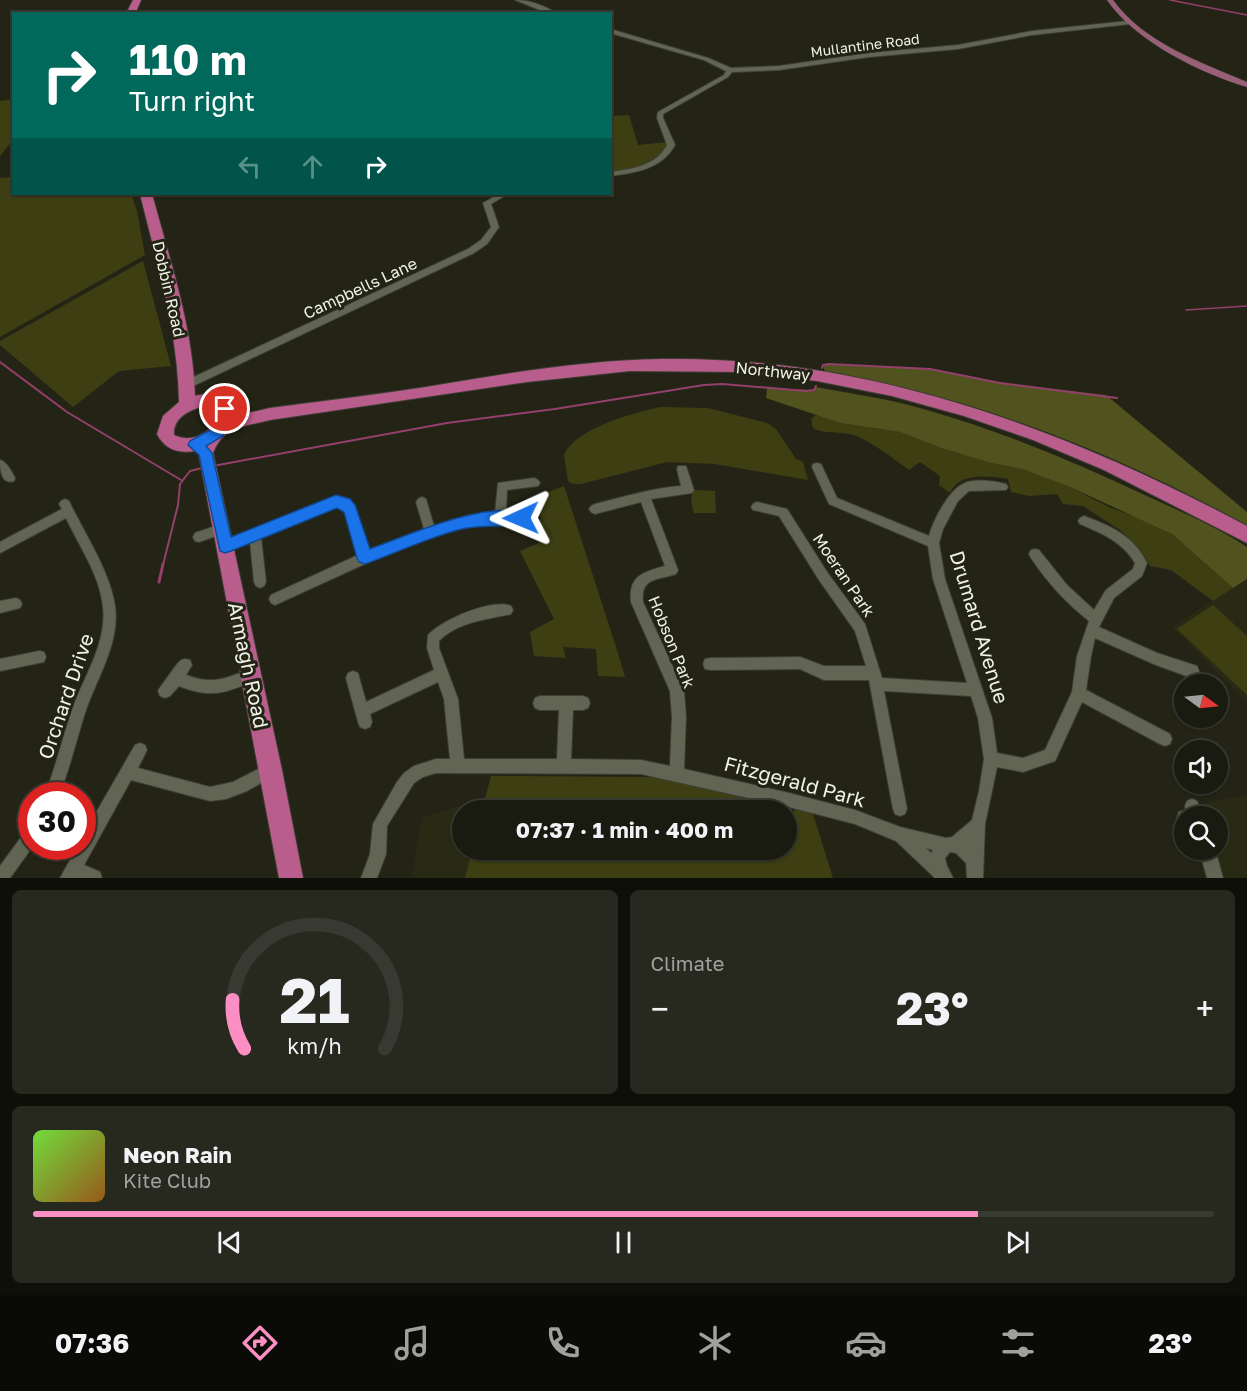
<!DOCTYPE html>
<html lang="en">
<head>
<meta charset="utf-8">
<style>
	body { margin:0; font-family:"Golos Text",sans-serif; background:#27281e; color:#f1f3f6; height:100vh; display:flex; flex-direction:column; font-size:22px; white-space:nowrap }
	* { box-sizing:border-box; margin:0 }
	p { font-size:20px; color:#9fa19f }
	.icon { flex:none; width:33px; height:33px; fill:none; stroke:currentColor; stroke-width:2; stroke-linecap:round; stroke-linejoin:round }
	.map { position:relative; height:878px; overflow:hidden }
	.side { display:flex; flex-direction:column; gap:12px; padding:12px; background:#0e0f09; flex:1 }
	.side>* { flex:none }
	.banner { position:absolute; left:12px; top:12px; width:600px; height:183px; border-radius:0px; box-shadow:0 2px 4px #0004,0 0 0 2px #383930; background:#00695c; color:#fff; overflow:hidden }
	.needle { width:39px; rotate:105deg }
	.controls { position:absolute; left:1174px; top:674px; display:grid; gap:12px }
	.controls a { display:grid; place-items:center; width:54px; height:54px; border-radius:50%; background:#1a1b10; box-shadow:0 2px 4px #0004,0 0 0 2px #383930; font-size:30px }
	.speed { position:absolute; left:18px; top:782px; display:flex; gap:12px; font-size:30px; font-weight:700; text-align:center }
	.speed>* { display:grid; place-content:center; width:78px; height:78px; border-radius:50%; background:#1a1b10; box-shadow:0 2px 4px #0004,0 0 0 2px #383930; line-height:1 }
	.speed .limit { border:9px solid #d22; background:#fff; color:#111 }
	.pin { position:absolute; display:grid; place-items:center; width:51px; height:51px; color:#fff; margin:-26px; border:3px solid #fff; border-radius:50%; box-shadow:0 2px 6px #0007 }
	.me { position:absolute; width:66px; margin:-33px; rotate:269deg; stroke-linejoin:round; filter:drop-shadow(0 0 4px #0008) }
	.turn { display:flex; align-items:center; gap:21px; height:126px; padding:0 18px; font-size:27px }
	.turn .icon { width:78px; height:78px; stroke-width:2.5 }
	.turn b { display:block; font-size:42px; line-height:51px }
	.lanes { display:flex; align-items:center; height:57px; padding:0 18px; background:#0003; justify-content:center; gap:30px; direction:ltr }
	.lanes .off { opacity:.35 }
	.big { font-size:45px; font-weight:700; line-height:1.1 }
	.side .tile { flex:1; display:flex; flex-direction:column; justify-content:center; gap:9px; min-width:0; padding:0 21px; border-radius:9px; background:#27281e }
	.side .dial { align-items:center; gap:0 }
	.dial svg { height:156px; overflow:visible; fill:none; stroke:#383930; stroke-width:7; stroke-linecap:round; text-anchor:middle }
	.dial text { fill:#f1f3f6; stroke:none }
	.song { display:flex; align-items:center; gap:18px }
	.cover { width:72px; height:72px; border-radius:9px; background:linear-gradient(135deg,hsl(100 70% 55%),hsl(30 70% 35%)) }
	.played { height:6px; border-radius:3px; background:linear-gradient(90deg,#fb8fc4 80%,#383930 80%) }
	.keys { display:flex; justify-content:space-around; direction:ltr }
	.heat { display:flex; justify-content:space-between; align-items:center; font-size:33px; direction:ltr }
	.side .tiles { flex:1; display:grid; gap:12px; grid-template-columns:1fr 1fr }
	.tile:last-child { grid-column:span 2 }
	.trip { position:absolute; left:452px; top:800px; width:345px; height:60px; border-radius:30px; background:#1a1b10; box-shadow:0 2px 4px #0004,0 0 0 2px #383930; font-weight:700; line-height:60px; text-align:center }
	.dock { display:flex; height:96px; justify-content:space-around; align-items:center; background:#0a0b06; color:#9fa19f }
	.dock .icon { width:42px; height:42px }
	.dock .active { color:#fb8fc4 }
	.dock b { font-size:27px; color:#f1f3f6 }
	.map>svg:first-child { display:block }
</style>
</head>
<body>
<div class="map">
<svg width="1247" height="878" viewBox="0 0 1247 878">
	<rect width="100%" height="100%" fill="#232415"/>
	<!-- built -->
	<g fill="#282a14">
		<path d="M1247 579V702L1172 627Z"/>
		<path d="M1247 795V878H1223L1216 849H1218V816H1208L1205 803Z"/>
		<path d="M485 799 482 810H462V849H472L465 878H412L422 817Z"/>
	</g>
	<!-- green -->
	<g fill="#3d3f13">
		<path d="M13 99V140L0 156V101Z"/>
		<path d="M629 115 638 145 668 142 667 149 641 167 611 172V116Z"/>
		<path d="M13 177 14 194H131L137 211 145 255 0 337V178Z"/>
		<path d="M143 261 171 366 119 371 73 407 0 345V341Z"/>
		<path d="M660 407 708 408 767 423 776 429 796 459 803 462 808 480 715 464 667 462 581 484H573L568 481 564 455C575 428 634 413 660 407Z"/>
		<path d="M816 415 840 423 900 432 941 448 991 463 1022 469 1070 487 1111 508 1156 524 1172 534 1233 588 1213 601 1171 570 1150 566 1140 549 1120 530 1083 506 1063 504 1057 494 1029 496 1011 492 1008 479C989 476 960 472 950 493L939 485 940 476 920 462 909 470C891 457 874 443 854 435 840 431 826 435 813 428L811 419Z"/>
		<path d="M564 486 617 650 625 677 598 676 596 649 563 647 566 658 534 656 530 632 554 619 520 551 541 542 540 495Z"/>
		<path d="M694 490 715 491 716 513H694C691 506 690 496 694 490Z"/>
		<path d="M1213 605 1247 636V695L1177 629Z"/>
		<path d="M491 776 654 777 779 804 782 810H482Z"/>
		<path d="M795 809 813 814 833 878H465L472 849H786V815L792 817Z"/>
	</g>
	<!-- forest -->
	<g fill="#50531d">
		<path d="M829 364 930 369 1000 383 1106 395 1247 512V525C1112 452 977 397 825 372L823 365Z"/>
		<path d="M815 387C853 394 891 399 927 410 1004 432 1077 463 1149 497 1182 512 1217 527 1247 547V579L1233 588 1172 534 1070 487 1022 469 991 463 941 448 900 432 840 423 766 398 767 388 814 390Z"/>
	</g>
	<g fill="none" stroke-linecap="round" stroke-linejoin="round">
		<!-- stream-far2 -->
		<g stroke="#943f6c" stroke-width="1.5">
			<path d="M1170 0 1247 15"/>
			<path d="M1186 310 1247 306"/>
		</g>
		<!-- stream-far1 -->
		<g stroke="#943f6c" stroke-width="2">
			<path d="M0 362 67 412 181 480"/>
			<path d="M822 368 823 365 829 364 930 369 1000 383 1117 398"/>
			<path d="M213 466 447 423 555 409 704 385 722 384 806 391 814 390 816 386"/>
			<path d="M163 565 178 505 180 484 190 471 202 468"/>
		</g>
		<!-- stream -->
		<path stroke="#943f6c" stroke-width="3" d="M159 582 163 564"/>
		<!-- minor casing -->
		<g stroke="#3e3f35" stroke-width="2">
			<g id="minor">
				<path d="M515 0C531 0 545 6 558 14H550Z"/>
				<path d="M1128 21 1131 23 1130 24 1032 35 958 49 869 57 779 70 732 72 728 77 663 114V118L675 145C662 169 635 173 610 176V172C632 169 656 166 667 145L657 118 658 112 724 75 726 71 704 60 610 33V29L708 58 731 68 779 66 869 53 958 45 1032 31Z"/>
				<path d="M499 194H508L491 204 499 227 487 244 474 253 191 387H185L183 384 185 381 468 249 481 240 491 227 483 203Z"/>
				<path d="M0 460C7 462 12 472 15 478L14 481C1 485 0 469 0 460Z"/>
				<path d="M817 463 821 464 837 498 929 536C933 521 948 491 963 484 973 478 995 481 1006 484L1008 487 1006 490 969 491 958 501 943 529 939 543 945 579 992 718 997 753 1023 758 1045 750 1072 692 1077 656 1089 621C1066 603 1047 582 1031 558L1029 554 1031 550 1035 549 1039 550 1067 585 1094 610 1106 590 1133 569 1135 563C1123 542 1101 533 1080 524L1078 521 1080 518 1084 516C1111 526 1134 536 1147 563L1142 576 1114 598 1099 627 1157 653 1197 666 1199 671 1197 676 1192 678 1156 665 1095 638 1091 656 1086 690 1170 734 1172 739 1170 744 1165 746 1160 744 1082 702 1055 761 1023 772 997 767 985 824 983 878H967L966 863 956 853 950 852 945 858 947 866 953 878H935L896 841 855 824 789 807 641 774 436 773 423 777 414 783 387 826 386 854 377 878H361L370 854 373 824 397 782 404 773 414 766 436 759H450L444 699 438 682 370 714 372 722 370 727 365 729 360 727 358 722 346 678 348 673 353 671 358 673 366 702 434 670 427 648 428 635C442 620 492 598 511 606L513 610 511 614C505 616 499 616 492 618 474 621 452 627 439 641V648L458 699 464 759H557L559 710H540L535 708 533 703 535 698 540 696H583L588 698 590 703 588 708 583 710H573L571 759 641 760 670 766 672 717 670 691 631 602C628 576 643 572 665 566L641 502 595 514 591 512 589 509 591 506 595 504C624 497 652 488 681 486L677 469 678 466H686L694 490 692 493 651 499 678 570 676 574C659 580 640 577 643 602L684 691 686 717 684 769 789 793 855 810 900 827 946 838 952 837 972 820 979 791 984 759 978 718 971 696 884 691 907 809 905 814 900 816 895 814 893 809 869 680H824L800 669 710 670 705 669 703 664 705 659 710 658 800 657 824 666H866L855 631 819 580 779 516 753 510 751 507 753 504 757 502 787 509 827 572 865 624 882 678 967 683 933 579 928 546 829 504 812 467 813 464ZM926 848 933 850 931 853Z"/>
				<path d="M534 478 538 480 540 483 538 486 507 490 506 514 525 515 527 518 525 521 470 525 432 537 369 562 275 605 271 603 269 599 271 595 358 555 345 511 342 507 336 506 261 537 266 582 264 586 260 588 256 586 254 582 250 541 225 551 221 550 219 546 221 542 336 496 349 500 354 506 369 551 424 529 416 502 418 499 422 497 426 499 434 526 470 515 495 514 498 483Z"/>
				<path d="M65 499 69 501C84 533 110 571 115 606 120 641 99 675 87 707 77 736 71 766 59 795H45C56 766 63 736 73 707 85 675 107 642 103 607 100 575 79 546 66 518L0 553V542L62 509 59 504 61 501Z"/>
				<path d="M221 524 225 525 227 529 225 533 199 542 195 541 193 537 195 533Z"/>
				<path d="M16 598 20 600 22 604 20 608 0 613V601Z"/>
				<path d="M39 651 44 652 46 657 44 662 0 671V659Z"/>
				<path d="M185 659 190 660 192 665 186 675C212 685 226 679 251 668L256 670 258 675 256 680C226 693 211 699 179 686L170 696 165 698 160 696 158 691C159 689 178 662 180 661 181 660 183 659 185 659Z"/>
				<path d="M140 743 145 745 147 750 138 768 210 787 233 782 270 763 275 765 277 770 275 775 247 791 226 799 210 801 131 780 84 865 100 872 102 878H60L78 846H82V837L135 745Z"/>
				<path d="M1192 799 1197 801 1203 816H1185V824L1179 822 1177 817 1179 812 1186 810 1185 806 1187 801Z"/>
				<path d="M32 827 33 846 10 878H0V866L27 829Z"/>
				<path d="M1199 849H1215L1223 878H1207Z"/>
			</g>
		</g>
		<!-- major casing -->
		<g stroke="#3e3f35" stroke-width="1">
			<path id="major" d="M1107 0H1113C1144 43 1200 62 1247 82V87C1200 73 1135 41 1107 0Z"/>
		</g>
		<!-- highway casing -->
		<g stroke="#3e3f35" stroke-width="2">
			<g id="highway">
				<path d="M133 0H141L135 14H126Z"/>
				<path d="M140 194H152C170 261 193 327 195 396 212 391 231 397 235 416L270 408C322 401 374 395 426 387 504 374 583 360 663 359 871 356 1066 430 1247 526V543L1104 470 1033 440 964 416 892 396 817 381 741 372 630 371 527 382 270 420C244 427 224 425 213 453L282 770 303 878H279L198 450C181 455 165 450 157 434L163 416 179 402C178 331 157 263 140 194ZM203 406 212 407 218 413 219 418C209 433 192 444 174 435 173 418 188 411 203 406Z"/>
			</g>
		</g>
		<!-- minor -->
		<use href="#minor" fill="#636554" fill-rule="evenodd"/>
		<!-- major -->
		<use href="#major" fill="#976076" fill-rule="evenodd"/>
		<!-- highway -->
		<use href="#highway" fill="#b95d8c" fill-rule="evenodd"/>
	</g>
	<!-- route -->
	<path fill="#1a73e8" stroke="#114b97" stroke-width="1.5" d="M225 404 230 406 234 418 223 436 206 446 212 453 231 537 336 495 350 499 355 505 370 549C408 535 487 500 526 513L529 518 526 522C508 529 482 524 462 529 429 537 396 553 365 564L359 562 357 558 344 512 337 508 231 551 225 553 220 551 199 455 188 445 190 441 214 428 220 418 219 409Z"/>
	<g text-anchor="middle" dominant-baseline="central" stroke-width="6" stroke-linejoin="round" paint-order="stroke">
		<!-- far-street labels -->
		<g font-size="14" fill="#f1f2e8" stroke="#232415">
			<text transform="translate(865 45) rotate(-7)">Mullantine Road</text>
		</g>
		<!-- street labels -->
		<g font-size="16" fill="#f1f2e8" stroke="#232415">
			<text transform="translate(360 288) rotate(-25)">Campbells Lane</text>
			<text transform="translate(169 289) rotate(77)">Dobbin Road</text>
			<text transform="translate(773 371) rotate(6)">Northway</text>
			<text transform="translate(844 575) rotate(56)">Moeran Park</text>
			<text transform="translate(672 642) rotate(68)">Hobson Park</text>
		</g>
		<!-- near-street labels -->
		<g font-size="20" fill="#f1f2e8" stroke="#232415">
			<text transform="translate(980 627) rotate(73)">Drumard Avenue</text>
			<text transform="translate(249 665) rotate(78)">Armagh Road</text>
			<text transform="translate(65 696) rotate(-71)">Orchard Drive</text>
			<text transform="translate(795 781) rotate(15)">Fitzgerald Park</text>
		</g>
	</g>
</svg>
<div class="controls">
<a><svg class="needle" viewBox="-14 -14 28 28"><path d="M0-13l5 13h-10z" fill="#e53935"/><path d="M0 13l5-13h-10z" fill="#9fa19f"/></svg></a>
<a><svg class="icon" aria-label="sound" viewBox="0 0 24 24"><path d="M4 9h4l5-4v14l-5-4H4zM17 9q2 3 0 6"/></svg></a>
<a><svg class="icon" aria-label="search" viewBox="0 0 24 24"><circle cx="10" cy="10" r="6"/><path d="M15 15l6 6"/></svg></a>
</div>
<div class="speed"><div class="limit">30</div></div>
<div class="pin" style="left:225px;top:409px;background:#d93025"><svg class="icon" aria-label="arrive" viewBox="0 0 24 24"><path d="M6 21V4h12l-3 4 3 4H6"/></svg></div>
<svg class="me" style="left:521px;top:518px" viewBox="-20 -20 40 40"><path d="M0-17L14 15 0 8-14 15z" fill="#1a73e8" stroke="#fff" stroke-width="4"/></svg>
<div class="trip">07:37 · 1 min · 400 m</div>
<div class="banner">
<div class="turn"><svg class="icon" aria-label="right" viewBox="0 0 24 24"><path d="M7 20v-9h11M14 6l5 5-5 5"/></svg><div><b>110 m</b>Turn right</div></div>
<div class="lanes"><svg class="icon off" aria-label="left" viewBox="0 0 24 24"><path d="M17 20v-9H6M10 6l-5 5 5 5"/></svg><svg class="icon off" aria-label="ahead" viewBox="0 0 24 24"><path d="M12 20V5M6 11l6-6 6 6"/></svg><svg class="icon" aria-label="right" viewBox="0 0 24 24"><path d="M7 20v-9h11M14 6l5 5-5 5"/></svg></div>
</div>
</div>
<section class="side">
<div class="tiles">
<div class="tile dial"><svg viewBox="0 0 100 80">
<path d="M14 69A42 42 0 1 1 86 69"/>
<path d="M14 69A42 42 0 0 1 8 44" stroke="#fb8fc4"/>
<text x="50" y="56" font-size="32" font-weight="700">21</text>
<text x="50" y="72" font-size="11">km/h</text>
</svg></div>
<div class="tile"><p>Climate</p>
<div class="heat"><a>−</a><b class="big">23°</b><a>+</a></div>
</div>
<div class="tile">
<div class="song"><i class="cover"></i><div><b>Neon Rain</b><p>Kite Club</p></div></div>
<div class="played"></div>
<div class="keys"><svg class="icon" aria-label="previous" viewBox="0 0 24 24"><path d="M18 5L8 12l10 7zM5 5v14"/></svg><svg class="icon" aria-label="pause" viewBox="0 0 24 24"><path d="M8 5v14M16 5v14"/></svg><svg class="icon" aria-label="next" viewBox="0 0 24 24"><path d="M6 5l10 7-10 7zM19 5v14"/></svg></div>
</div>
</div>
</section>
<nav class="dock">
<b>07:36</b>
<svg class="icon active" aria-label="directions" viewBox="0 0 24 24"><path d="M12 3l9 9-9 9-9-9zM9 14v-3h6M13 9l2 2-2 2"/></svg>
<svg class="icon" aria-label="music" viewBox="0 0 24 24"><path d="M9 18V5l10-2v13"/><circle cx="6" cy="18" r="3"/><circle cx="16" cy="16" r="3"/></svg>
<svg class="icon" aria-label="phone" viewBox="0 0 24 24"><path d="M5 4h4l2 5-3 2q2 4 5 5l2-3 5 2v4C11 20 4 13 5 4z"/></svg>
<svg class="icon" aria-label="climate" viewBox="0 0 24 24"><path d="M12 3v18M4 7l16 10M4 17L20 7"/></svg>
<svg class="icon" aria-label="car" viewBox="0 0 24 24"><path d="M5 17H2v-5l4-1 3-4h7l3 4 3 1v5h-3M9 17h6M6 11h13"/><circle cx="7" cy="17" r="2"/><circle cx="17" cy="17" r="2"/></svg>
<svg class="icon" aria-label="filters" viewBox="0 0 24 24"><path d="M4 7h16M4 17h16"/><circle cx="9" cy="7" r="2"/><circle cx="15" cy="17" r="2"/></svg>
<b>23°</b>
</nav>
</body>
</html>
